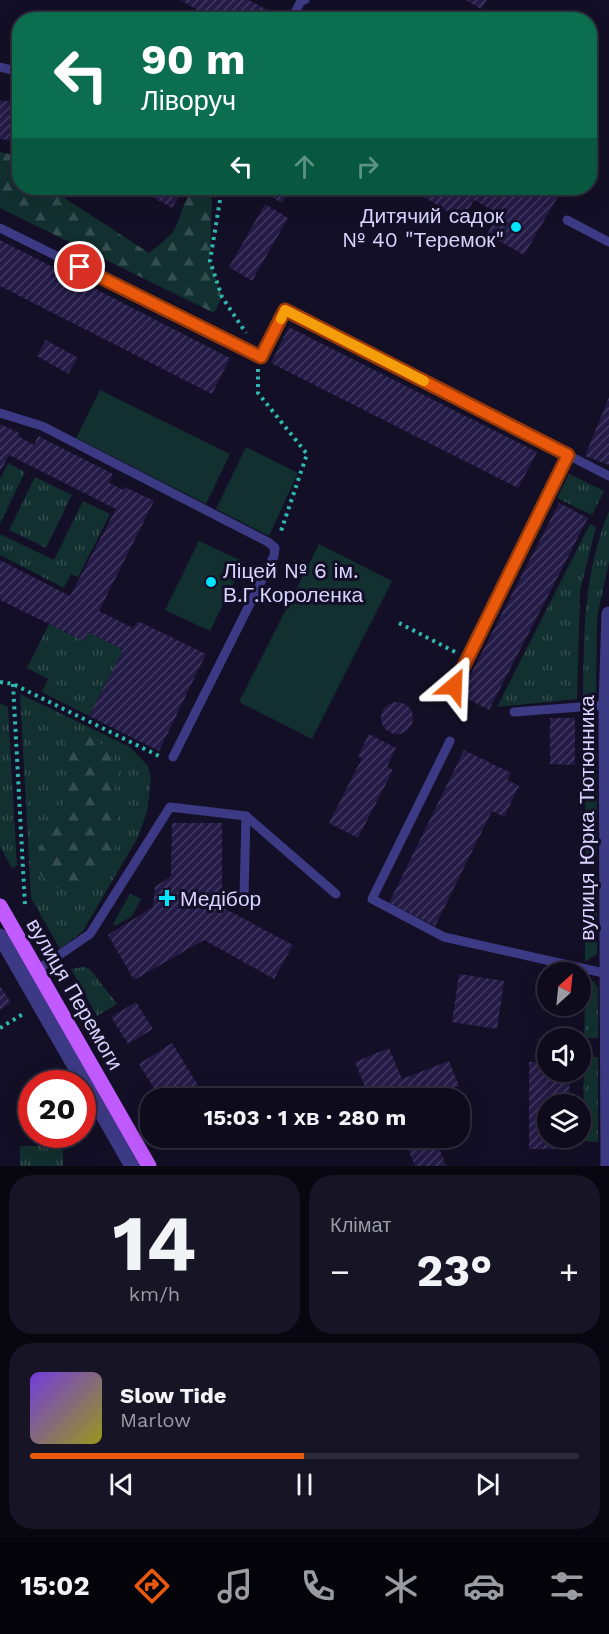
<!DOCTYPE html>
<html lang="uk">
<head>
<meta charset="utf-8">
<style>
	body { margin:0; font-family:"Work Sans",sans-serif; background:#171425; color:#f1f3f6; height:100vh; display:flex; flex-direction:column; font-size:22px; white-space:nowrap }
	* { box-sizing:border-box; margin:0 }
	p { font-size:20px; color:#9b9ba3 }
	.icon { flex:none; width:33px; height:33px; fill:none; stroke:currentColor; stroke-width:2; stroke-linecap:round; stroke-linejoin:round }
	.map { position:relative; height:1166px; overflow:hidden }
	.panel { display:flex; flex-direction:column; gap:9px; padding:9px; background:#08060f; flex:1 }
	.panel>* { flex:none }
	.hud { position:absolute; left:12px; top:12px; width:585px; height:183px; border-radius:24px; box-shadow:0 6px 24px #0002,0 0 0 2px #2e2b3b; background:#0b6e4f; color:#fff; overflow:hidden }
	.needle { width:39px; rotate:27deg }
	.buttons { position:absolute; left:537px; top:962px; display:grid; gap:12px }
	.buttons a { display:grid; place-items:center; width:54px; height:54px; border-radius:50%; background:#0e0b1c; box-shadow:0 6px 24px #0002,0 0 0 2px #2e2b3b; font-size:30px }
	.speed { position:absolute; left:18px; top:1070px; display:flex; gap:12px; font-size:30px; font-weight:700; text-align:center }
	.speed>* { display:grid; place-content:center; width:78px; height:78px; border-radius:50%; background:#0e0b1c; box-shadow:0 6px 24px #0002,0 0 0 2px #2e2b3b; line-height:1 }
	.speed .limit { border:9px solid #d22; background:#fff; color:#111 }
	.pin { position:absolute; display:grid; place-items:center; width:51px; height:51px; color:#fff; margin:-26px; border:3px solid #fff; border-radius:50%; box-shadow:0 2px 6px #0007 }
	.me { position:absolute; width:66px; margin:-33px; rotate:26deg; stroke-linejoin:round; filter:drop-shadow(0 0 4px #0008) }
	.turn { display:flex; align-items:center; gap:21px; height:126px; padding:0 30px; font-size:27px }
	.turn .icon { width:78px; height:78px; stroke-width:2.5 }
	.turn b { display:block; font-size:42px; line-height:51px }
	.lanes { display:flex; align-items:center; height:57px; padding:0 30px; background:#0003; justify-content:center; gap:30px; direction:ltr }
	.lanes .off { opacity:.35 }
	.big { font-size:45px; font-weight:700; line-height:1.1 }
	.panel .widget { flex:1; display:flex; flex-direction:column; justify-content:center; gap:9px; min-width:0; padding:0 21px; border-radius:24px; background:#171425 }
	.panel .dial { align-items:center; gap:0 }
	.dial b { font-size:78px; line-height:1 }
	.song { display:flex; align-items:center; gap:18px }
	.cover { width:72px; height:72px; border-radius:9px; background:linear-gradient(135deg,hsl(260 70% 55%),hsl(60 70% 35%)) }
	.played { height:6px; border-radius:3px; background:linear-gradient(90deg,#ea580c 50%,#2e2b3b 50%) }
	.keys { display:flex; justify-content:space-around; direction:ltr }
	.heat { display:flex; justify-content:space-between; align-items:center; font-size:33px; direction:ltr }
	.panel .tiles { flex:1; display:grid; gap:9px; grid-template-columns:1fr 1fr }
	.widget:last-child { grid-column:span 2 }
	.trip { position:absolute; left:140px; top:1088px; width:330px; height:60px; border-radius:24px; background:#0e0b1c; box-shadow:0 6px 24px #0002,0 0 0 2px #2e2b3b; font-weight:700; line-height:60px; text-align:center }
	.dock { display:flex; height:96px; justify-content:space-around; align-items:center; background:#06040b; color:#9b9ba3 }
	.dock .icon { width:42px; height:42px }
	.dock .selected { color:#ea580c }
	.dock b { font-size:27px; color:#f1f3f6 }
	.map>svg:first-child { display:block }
</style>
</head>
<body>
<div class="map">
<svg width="609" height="1166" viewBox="0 0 609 1166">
	<defs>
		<pattern id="grass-tufts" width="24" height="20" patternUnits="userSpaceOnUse" patternTransform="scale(1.5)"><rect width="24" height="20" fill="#12302f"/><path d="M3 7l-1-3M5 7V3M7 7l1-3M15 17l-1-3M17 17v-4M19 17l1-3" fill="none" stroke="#344d4e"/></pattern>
		<pattern id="forest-firs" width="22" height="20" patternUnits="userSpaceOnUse" patternTransform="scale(1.5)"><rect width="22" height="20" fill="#12302f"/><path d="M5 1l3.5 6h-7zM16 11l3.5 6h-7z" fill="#344d4e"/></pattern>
		<pattern id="building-hatch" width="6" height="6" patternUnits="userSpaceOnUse" patternTransform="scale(1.5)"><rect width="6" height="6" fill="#241b47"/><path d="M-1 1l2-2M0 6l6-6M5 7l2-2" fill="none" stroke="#433b63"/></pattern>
	</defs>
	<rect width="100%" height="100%" fill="#130f26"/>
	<!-- grass -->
	<g fill="url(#grass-tufts)">
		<path d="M8 463 25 472 0 524V479Z"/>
		<path d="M569 474 604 491 592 515 557 498Z"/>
		<path d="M35 477 72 495 46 548 9 530Z"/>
		<path d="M83 501 110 514 78 577 71 574 64 588 0 555V534L54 560Z"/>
		<path d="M609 511V562L597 617 596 700H583C584 632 583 575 609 511Z"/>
		<path d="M590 524 596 527 580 591 577 699 497 707Z"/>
		<path d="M49 624 84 641 88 632 123 650 89 716 42 692 48 679 27 668Z"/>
		<path d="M20 694 130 747 148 766 151 780 147 812 138 837 83 931 60 949 31 898Z"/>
		<path d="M0 703 8 707 17 866 12 868 0 847Z"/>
		<path d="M596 720 597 855H586L584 721Z"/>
		<path d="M585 873H597V954L585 962Z"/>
		<path d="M130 894 141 899 132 916 115 926 113 924Z"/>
		<path d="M83 967 90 969 117 1004 97 1016 71 969Z"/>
		<path d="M586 977 594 982 598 988V1038H584Z"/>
		<path d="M584 1057H598V1142L583 1141Z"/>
		<rect x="20" y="1146" width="43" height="20"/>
	</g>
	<!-- forest -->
	<g fill="url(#forest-firs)">
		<path d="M0 152 19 156 20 188H68L63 197 149 253C157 247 165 240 172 233 183 220 182 187 204 188L212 199 210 261 222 297 214 313 0 208Z"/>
		<path d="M79 731C98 733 111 757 121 772 120 778 115 782 115 789 114 811 125 830 113 852 103 869 66 903 46 882 42 877 36 869 36 862 36 845 52 832 59 817 63 808 65 797 68 787 69 782 71 777 71 773 71 756 53 741 79 731Z"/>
	</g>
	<!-- pitch -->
	<g fill="#12302f">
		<path d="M100 390 230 454 206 504 76 438Z"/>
		<path d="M246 447 298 473 269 536 216 509Z"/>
		<path d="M199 541 244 562 210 631 165 610Z"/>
		<path d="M319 544 392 581 312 739 239 702Z"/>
	</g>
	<!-- building -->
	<g fill="url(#building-hatch)">
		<path d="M180 0H249L278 16 276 20H215Z"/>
		<path d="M466 0H487L481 9Z"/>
		<path d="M0 100 20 103V142L0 139Z"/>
		<path d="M137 188H184L172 208Z"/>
		<path d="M255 188H291L282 203Z"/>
		<path d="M427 188H498L510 194 513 188H563L524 255 487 234 499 214 474 200 462 220 422 196Z"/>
		<path d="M265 204 288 218 252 281 229 267Z"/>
		<path d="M0 240 230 358 212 394 0 286Z"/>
		<path d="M289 327 537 452 518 488 271 363Z"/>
		<path d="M46 340 78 358 68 374 37 356Z"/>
		<path d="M609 397V465L585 456Z"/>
		<path d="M0 424 19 433 18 436 34 445 38 436 113 474 109 483 124 490 125 487 154 501 99 611 133 628 138 621 206 654 159 751 89 716 123 650 88 632 84 641 0 600V560L70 596 116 509 9 455 0 472Z"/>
		<path d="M559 503 588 518 489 710 460 695Z"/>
		<circle cx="397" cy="718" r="16"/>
		<path d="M550 718H575V765L550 764Z"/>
		<path d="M369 734 396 748 387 767 393 770 358 838 329 823 362 758 358 756Z"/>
		<path d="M464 750 511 773 507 780 519 786 504 817 492 811 435 926 389 903Z"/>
		<path d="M172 823H222V907L293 945 274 979 204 940 134 980 108 935 153 907 155 887 171 876Z"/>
		<path d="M459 974 504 981 497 1029 452 1022Z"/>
		<path d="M0 986 11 1003 0 1010Z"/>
		<path d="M136 1002 153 1029 128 1044 111 1017Z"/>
		<path d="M172 1043 206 1098H160L139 1064Z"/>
		<path d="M389 1048 402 1079 449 1061 459 1086 428 1098H369L355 1062Z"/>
		<path d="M529 1062H548V1071H570L569 1104H548V1137H569V1149H529Z"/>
		<path d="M403 1137H435L446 1166H415Z"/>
	</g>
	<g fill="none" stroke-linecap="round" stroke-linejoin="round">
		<!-- path -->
		<g stroke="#2fb8b0" stroke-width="4" stroke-dasharray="3 4.5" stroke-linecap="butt">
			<path d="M211 188 220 200 210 261 222 297 246 333"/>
			<path d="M258 369V393L307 454 280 534"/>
			<path d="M399 623 457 653"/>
			<path d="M0 682 13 684 159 756"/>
			<path d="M13 684 25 906"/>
			<path d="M0 1028 23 1014"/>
		</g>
		<!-- lane -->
		<g stroke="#3d3a85" stroke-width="9">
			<path d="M291 20 301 1 305 0"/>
			<path d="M0 67 20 72"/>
			<path d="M567 220 609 242"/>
			<path d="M0 228 261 357 285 310 609 476"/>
			<path d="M0 413 42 426 268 542 275 548 274 556 173 757"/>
			<path d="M454 686 568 455"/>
			<path d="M514 712 606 705"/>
			<path d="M450 741 372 899 444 937 608 974"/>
			<path d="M246 816 336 894"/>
			<path d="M37 970 90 934 170 807 246 816 244 896"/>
		</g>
		<!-- street -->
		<g stroke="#3d3a85" stroke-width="15">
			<path d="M0 936 132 1166"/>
			<path d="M608 1166 606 705 609 614"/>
		</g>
		<!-- primary -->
		<path stroke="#c25bff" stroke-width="15" d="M0 906 149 1166"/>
	</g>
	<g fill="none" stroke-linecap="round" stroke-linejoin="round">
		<!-- route casing -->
		<g stroke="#983908" stroke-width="15">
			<path id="route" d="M80 267 261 357 285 310 568 455 454 686"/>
		</g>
		<!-- route -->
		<use href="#route" stroke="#ea580c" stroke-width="10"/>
		<!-- slow -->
		<path stroke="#f59e0b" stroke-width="10" d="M281 319 285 310 424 381"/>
	</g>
	<!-- markers -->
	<g fill="#00e5ff" stroke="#130f26" stroke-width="2">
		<circle cx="516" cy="227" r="6"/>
		<circle cx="211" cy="582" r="6"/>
		<path d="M164 889h6v6h6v6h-6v6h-6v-6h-6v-6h6z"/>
	</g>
	<g text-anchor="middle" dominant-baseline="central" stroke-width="6" stroke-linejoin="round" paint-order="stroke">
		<!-- poi labels -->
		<g font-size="21" fill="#d9d4ff" stroke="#130f26" text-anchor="start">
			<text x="504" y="215" text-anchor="end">Дитячий садок<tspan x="504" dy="24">№ 40 "Теремок"</tspan></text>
			<text x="223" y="570">Ліцей № 6 ім.<tspan x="223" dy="24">В.Г.Короленка</tspan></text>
			<text x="180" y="898">Медібор</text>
		</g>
		<!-- street labels -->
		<g font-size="21" fill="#d9d4ff" stroke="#130f26">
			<text transform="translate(586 818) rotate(-90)">вулиця Юрка Тютюнника</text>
			<text transform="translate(75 994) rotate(60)">вулиця Перемоги</text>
		</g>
	</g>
</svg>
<div class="buttons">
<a><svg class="needle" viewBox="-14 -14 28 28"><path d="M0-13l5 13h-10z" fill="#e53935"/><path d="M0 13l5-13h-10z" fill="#9b9ba3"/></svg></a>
<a><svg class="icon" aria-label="sound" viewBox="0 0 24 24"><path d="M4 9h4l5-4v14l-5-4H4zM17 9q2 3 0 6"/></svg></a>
<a><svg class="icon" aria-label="layers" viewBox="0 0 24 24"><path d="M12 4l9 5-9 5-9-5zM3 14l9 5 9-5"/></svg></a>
</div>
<div class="speed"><div class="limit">20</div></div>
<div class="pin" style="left:80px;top:267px;background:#d93025"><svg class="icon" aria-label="arrive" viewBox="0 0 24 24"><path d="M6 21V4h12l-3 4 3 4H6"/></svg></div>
<svg class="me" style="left:454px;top:686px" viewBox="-20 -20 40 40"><path d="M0-17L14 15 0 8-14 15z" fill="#ea580c" stroke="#fff" stroke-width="4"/></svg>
<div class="trip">15:03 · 1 хв · 280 m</div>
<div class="hud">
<div class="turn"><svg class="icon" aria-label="left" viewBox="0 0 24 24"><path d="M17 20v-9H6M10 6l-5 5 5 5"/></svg><div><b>90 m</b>Ліворуч</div></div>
<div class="lanes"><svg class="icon" aria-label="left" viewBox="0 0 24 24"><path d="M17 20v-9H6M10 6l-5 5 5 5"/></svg><svg class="icon off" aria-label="ahead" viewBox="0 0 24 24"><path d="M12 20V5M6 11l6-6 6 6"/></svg><svg class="icon off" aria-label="right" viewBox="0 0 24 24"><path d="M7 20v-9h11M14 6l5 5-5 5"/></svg></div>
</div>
</div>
<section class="panel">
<div class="tiles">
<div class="widget dial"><b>14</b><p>km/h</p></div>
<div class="widget"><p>Клімат</p>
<div class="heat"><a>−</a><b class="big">23°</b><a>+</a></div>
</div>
<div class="widget">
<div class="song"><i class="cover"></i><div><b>Slow Tide</b><p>Marlow</p></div></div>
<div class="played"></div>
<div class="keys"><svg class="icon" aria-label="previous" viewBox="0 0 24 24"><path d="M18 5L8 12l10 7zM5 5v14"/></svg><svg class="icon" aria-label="pause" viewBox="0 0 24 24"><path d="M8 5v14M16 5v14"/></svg><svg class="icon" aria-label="next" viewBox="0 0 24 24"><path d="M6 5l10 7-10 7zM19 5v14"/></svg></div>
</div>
</div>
</section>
<nav class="dock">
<b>15:02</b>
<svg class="icon selected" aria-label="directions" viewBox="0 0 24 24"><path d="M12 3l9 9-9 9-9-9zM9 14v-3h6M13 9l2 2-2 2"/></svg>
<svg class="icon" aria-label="music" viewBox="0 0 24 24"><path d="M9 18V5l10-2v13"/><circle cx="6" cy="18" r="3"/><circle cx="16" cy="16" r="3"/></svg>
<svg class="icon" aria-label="phone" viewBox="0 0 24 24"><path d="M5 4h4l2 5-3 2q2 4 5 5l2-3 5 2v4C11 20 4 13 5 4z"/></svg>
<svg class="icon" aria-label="climate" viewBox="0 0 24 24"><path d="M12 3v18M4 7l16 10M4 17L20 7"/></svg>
<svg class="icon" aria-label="car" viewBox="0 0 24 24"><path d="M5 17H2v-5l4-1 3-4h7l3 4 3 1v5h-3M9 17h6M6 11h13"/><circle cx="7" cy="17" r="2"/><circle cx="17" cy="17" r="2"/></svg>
<svg class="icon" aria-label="filters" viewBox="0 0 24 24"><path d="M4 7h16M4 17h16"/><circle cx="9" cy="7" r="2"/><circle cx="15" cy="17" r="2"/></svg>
</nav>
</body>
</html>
